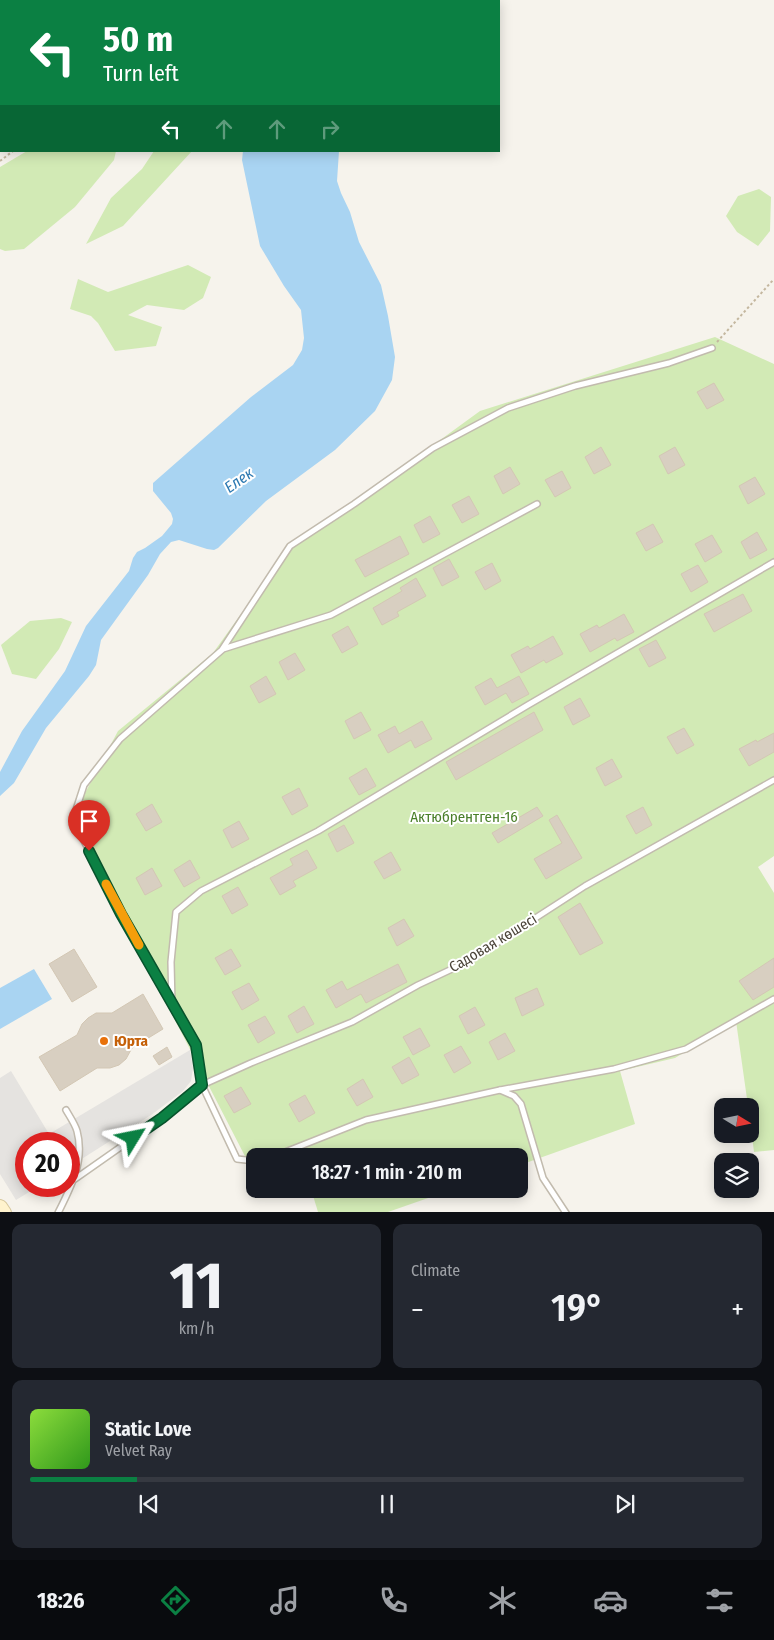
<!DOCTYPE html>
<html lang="en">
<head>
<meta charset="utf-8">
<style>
	body { margin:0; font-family:"Fira Sans Condensed",sans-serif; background:#242831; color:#f1f3f6; height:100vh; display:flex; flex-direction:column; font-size:19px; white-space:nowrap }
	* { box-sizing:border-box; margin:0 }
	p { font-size:16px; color:#9ea1a6 }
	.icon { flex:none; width:28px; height:28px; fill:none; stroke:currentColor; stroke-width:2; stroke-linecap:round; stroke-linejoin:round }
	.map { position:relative; height:1212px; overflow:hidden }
	.sheet { display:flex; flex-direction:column; gap:12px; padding:12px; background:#0d0f14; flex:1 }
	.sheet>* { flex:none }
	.banner { position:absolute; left:0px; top:0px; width:500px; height:152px; box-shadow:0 2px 12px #0003; background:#0b8043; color:#fff; overflow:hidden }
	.needle { width:32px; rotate:100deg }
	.tools { position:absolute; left:714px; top:1098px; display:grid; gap:10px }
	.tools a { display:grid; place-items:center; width:45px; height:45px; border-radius:10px; background:#171b24; box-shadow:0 2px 12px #0003; font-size:25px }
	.speed { position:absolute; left:15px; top:1132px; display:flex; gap:10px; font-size:25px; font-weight:700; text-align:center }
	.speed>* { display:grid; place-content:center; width:65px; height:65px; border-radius:50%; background:#171b24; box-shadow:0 2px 12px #0003; line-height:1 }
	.speed .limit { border:8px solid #d22; background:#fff; color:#111 }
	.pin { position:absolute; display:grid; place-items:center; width:42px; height:42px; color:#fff; margin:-51px -21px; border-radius:50% 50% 50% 0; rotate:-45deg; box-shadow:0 0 5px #0007 }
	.pin .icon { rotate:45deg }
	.me { position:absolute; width:55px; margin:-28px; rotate:55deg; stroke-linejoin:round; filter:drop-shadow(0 0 4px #0008) }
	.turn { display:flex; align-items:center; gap:18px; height:105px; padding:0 20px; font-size:22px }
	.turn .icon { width:65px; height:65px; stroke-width:2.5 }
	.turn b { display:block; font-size:35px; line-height:42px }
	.lanes { display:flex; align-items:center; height:48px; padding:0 20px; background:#0003; justify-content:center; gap:25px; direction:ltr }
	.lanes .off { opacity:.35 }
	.big { font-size:38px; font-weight:600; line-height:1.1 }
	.sheet .widget { flex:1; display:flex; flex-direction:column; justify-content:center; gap:8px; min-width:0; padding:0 18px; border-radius:10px; background:#242831 }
	.sheet .dial { align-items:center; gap:0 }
	.dial b { font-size:65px; line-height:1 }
	.song { display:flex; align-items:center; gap:15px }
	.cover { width:60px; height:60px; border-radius:8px; background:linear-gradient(135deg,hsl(90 70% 55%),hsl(110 70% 35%)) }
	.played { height:5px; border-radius:2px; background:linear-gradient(90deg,#0b8043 15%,#363941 15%) }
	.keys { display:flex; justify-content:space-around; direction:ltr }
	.heat { display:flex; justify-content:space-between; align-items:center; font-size:28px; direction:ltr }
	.sheet .tiles { flex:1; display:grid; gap:12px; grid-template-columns:1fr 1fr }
	.widget:last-child { grid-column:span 2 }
	.trip { position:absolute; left:246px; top:1148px; width:282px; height:50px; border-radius:10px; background:#171b24; box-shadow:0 2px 12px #0003; font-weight:600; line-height:50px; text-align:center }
	.tab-bar { display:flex; height:80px; justify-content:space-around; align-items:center; background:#090b0e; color:#9ea1a6 }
	.tab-bar .icon { width:35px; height:35px }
	.tab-bar .current { color:#0b8043 }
	.tab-bar b { font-size:22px; color:#f1f3f6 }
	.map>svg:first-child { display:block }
</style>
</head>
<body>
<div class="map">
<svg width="774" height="1213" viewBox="0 0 774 1213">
	<rect width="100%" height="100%" fill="#f6f3ec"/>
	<!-- green -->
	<g fill="#d2eab5">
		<path d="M27 151H116L114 160 75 207 24 249 5 251 0 249V167Z"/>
		<path d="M154 151H192L123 226 86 244 111 198 142 169Z"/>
		<path d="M759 189 771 197 770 231 758 246 737 232 726 216 738 196Z"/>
		<path d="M188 265 211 277 203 298 184 310 147 305 128 315 162 327 156 346 115 351 98 323 91 316 70 309 78 279 108 292Z"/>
		<path d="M715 337 774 364V856L758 867 774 893V1150L754 1152 750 1120V1106H748L736 1021 675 1058 620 1071 635 1124 520 1165V1156H301L299 1150 272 1156H255V1160L248 1162 77 830 84 795 118 731 213 653 285 553 480 411Z"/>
		<path d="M61 618 72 622 59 649 36 679 12 674 1 645 30 621Z"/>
		<path d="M311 1189H454L388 1212H318Z"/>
	</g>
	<!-- parking -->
	<path fill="#e5e3e0" d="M190 1050 193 1068 191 1081 183 1091 151 1115 69 1167V1144H26V1186H39L16 1200 0 1174V1078L11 1071 49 1134Z"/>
	<!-- water -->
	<g fill="#a9d4f2">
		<path d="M243 151H339L337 181 341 193 350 212 359 242 381 285 388 316 395 357 392 380 375 411 335 450 266 501 218 548 214 550 207 549 179 540 171 542 160 554 148 575 101 640 96 665 89 676 46 728 14 783 0 796V772L22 731 65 671 86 626 129 571 133 558 137 552 145 548 162 536 172 524 173 519 171 513 153 491V483L251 397 293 365 302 350 304 338 301 310 284 286 260 246 242 160Z"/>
		<path d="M34 969 52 999 0 1029V988Z"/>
	</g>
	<!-- building -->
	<g fill="#d8cfc1" stroke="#d3c7b4">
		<path d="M714 383 724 400 707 409 697 392Z"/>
		<path d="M601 447 611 465 594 474 585 457Z"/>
		<path d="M675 447 685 465 668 474 659 456Z"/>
		<path d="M510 467 520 484 503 494 494 476Z"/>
		<path d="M562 471 571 488 555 497 545 480Z"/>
		<path d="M755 477 765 494 748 504 739 486Z"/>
		<path d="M469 496 479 514 462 523 452 505Z"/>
		<path d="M430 516 440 534 423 543 414 525Z"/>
		<path d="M653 524 663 542 646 551 636 533Z"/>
		<path d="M757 532 767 550 750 559 741 542Z"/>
		<path d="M712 535 722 552 705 562 695 544Z"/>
		<path d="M400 536 409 554 365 577 355 560Z"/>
		<path d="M449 559 459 577 442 586 433 568Z"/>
		<path d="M492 563 501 581 485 590 475 572Z"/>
		<path d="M698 565 708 582 691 592 681 574Z"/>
		<path d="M416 578 426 596 397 612 399 616 382 625 373 608 402 591 400 588Z"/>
		<path d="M743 594 752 611 714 632 704 614Z"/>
		<path d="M624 614 634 632 617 641 615 638 590 652 580 634 597 625 599 628Z"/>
		<path d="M348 626 358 644 342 653 332 635Z"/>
		<path d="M553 636 563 654 546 663 544 660 521 673 511 655 528 646 530 649Z"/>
		<path d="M656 640 666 658 649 667 639 649Z"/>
		<path d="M295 653 305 670 288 680 279 662Z"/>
		<path d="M266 676 276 694 259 703 250 686Z"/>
		<path d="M519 676 529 694 512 703 506 693 485 705 475 687 491 678 497 688Z"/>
		<path d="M580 698 590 716 573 725 564 707Z"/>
		<path d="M361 712 371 730 354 739 345 721Z"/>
		<path d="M534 712 543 730 456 780 446 762Z"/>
		<path d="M422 721 432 739 415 748 411 740 388 753 378 735 395 726 399 734Z"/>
		<path d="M684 728 694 745 677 754 667 737Z"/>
		<path d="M774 733V752L749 766 739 749 756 740 757 742Z"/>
		<path d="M612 759 622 777 605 786 596 768Z"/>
		<path d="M366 768 376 786 359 795 349 778Z"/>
		<path d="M299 788 308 806 292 815 282 797Z"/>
		<path d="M152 804 162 822 146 831 136 814Z"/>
		<path d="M537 807 543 816 498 843 492 833Z"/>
		<path d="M643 807 652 825 636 834 626 816Z"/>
		<path d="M557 815 582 858 546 879 534 859 562 843 549 820Z"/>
		<path d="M239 821 249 839 232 848 223 830Z"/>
		<path d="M344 825 354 843 337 852 328 834Z"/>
		<path d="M307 850 317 868 293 881 296 886 280 895 270 878 293 865 290 859Z"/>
		<path d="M391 852 401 870 384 879 374 862Z"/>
		<path d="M190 860 200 878 184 887 174 870Z"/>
		<path d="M152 868 162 886 145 895 136 878Z"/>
		<path d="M238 887 248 905 232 914 222 896Z"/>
		<path d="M580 903 603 943 580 955 558 917Z"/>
		<path d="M404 919 414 936 397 946 388 928Z"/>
		<path d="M74 949 97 987 72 1002 49 964Z"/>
		<path d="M231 949 241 966 225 975 215 958Z"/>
		<path d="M774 958V987L753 1000 739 981Z"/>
		<path d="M398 964 407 982 366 1003 361 994 336 1008 326 990 342 981 347 990Z"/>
		<path d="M249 983 259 1000 242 1010 232 992Z"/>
		<path d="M537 988 544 1005 522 1016 515 998Z"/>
		<path d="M143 994 163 1029 132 1048 126 1059 119 1065 110 1068H97L60 1091 39 1057 77 1035 82 1024 88 1018 96 1013H112Z"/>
		<path d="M304 1006 314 1024 297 1033 288 1016Z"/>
		<path d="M475 1007 485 1025 468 1034 459 1016Z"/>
		<path d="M265 1016 275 1033 258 1043 248 1025Z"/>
		<path d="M420 1028 430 1046 413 1055 403 1037Z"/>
		<path d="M505 1033 515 1051 498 1060 489 1042Z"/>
		<path d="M461 1046 471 1063 454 1073 444 1055Z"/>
		<path d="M167 1047 172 1057 159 1065 153 1056Z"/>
		<path d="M409 1057 419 1075 402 1084 392 1067Z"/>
		<path d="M363 1079 373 1097 357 1106 347 1089Z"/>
		<path d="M241 1087 251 1104 234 1113 224 1096Z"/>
		<path d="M305 1095 315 1113 299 1122 289 1104Z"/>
	</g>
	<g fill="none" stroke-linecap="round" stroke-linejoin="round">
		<!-- lane casing -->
		<g stroke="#c2bbae" stroke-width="8">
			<g id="lane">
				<path d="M223 648 290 546 354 504 433 448 508 408 575 386 669 363 712 348"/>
				<path d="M172 1003 121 914 73 819 84 785 120 739 223 649 331 615 537 504"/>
				<path d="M500 1090 514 1096 521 1104 543 1178 566 1213"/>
				<path d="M275 1156 366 1120 500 1090 614 1069 686 1049 774 999"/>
				<path d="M255 1161 237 1159 202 1085 196 1045 172 1004 171 962 176 912 201 891 318 831 528 705 774 562"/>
				<path d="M75 1179 162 1118 202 1085 251 1063 352 1022 418 985 469 961 585 886 774 780"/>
				<path d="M58 1213C71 1187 85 1161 77 1131 75 1124 70 1117 66 1110"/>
			</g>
		</g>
		<!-- secondary casing -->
		<g stroke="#d6c79b" stroke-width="16">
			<path id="secondary" d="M0 1207 4 1213"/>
		</g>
		<!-- path -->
		<g stroke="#c4b79f" stroke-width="2" stroke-dasharray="2.5 2.5" stroke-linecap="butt">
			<path d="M187 1 189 0"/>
			<path d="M0 161 13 151"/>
			<path d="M717 342 774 279"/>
		</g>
		<!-- lane -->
		<use href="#lane" stroke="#fff" stroke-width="5"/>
		<!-- secondary -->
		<use href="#secondary" stroke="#fff3cd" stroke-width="14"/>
	</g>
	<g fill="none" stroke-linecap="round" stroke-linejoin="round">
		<!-- route casing -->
		<g stroke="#07532c" stroke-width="12">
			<path id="route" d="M89 851 121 914 196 1045 202 1085 162 1118 133 1138"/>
		</g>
		<!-- route -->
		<use href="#route" stroke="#0b8043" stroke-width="9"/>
		<!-- slow -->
		<path stroke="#f59e0b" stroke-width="9" d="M106 884 139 945"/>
	</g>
	<!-- markers -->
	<circle fill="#e8710a" stroke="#fff" stroke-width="2" cx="104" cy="1041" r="5"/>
	<g text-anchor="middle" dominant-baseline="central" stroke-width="4" stroke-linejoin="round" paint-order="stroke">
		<!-- park labels -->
		<g font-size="15" fill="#4a7f2a" stroke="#fff">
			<text x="464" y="817">Актюбрентген-16</text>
		</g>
		<!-- street labels -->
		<g font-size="15" fill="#4b4439" stroke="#fff">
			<text transform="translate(493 943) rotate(-31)">Садовая көшесі</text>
		</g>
		<!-- food labels -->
		<g font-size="15" font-weight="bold" fill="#c56008" stroke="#fff" text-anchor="start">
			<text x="114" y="1041">Юрта</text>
		</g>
		<!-- water labels -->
		<g font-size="16" font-style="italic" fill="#2e7ab2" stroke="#fff">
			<text transform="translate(239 480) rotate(-35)">Елек</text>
		</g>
	</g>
</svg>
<div class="tools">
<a><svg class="needle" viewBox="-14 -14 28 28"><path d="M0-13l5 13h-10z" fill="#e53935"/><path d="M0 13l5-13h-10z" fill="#9ea1a6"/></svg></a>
<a><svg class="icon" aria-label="layers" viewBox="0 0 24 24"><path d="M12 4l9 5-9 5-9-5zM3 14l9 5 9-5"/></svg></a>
</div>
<div class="speed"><div class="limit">20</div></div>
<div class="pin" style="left:89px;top:851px;background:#d93025"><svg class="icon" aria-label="arrive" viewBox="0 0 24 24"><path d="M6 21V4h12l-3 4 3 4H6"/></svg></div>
<svg class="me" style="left:133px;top:1138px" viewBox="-20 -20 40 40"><path d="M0-17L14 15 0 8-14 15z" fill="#0b8043" stroke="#fff" stroke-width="4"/></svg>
<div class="trip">18:27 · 1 min · 210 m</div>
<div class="banner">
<div class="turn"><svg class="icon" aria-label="left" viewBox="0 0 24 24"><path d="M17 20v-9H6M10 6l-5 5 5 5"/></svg><div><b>50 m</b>Turn left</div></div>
<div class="lanes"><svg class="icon" aria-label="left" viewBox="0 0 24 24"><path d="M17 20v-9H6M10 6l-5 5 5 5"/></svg><svg class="icon off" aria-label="ahead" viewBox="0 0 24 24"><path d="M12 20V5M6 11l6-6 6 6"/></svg><svg class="icon off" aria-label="ahead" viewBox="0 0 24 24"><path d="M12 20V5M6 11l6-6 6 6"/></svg><svg class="icon off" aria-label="right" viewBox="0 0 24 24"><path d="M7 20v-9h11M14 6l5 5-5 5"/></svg></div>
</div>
</div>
<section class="sheet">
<div class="tiles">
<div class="widget dial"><b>11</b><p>km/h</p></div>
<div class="widget"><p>Climate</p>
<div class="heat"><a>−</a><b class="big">19°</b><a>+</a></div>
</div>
<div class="widget">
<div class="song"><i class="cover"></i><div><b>Static Love</b><p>Velvet Ray</p></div></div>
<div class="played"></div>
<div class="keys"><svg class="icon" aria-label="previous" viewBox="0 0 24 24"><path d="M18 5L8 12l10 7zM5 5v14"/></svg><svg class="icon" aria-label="pause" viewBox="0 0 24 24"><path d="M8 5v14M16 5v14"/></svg><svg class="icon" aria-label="next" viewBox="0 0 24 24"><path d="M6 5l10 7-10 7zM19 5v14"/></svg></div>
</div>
</div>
</section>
<nav class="tab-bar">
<b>18:26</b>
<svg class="icon current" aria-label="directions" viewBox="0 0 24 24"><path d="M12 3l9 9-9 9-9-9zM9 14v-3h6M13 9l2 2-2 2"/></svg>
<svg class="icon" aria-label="music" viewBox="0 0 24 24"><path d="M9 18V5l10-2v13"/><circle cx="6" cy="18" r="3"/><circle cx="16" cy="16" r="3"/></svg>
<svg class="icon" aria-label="phone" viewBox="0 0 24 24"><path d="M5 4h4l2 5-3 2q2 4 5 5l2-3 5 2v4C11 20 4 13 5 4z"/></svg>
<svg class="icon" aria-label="climate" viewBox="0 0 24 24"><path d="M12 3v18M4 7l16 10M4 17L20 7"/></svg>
<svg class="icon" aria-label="car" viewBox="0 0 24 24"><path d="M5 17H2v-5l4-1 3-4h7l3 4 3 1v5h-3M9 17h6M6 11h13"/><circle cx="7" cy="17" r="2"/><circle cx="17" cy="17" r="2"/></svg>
<svg class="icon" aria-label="filters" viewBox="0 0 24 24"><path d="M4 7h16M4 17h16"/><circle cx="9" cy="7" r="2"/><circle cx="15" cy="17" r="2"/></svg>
</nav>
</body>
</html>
